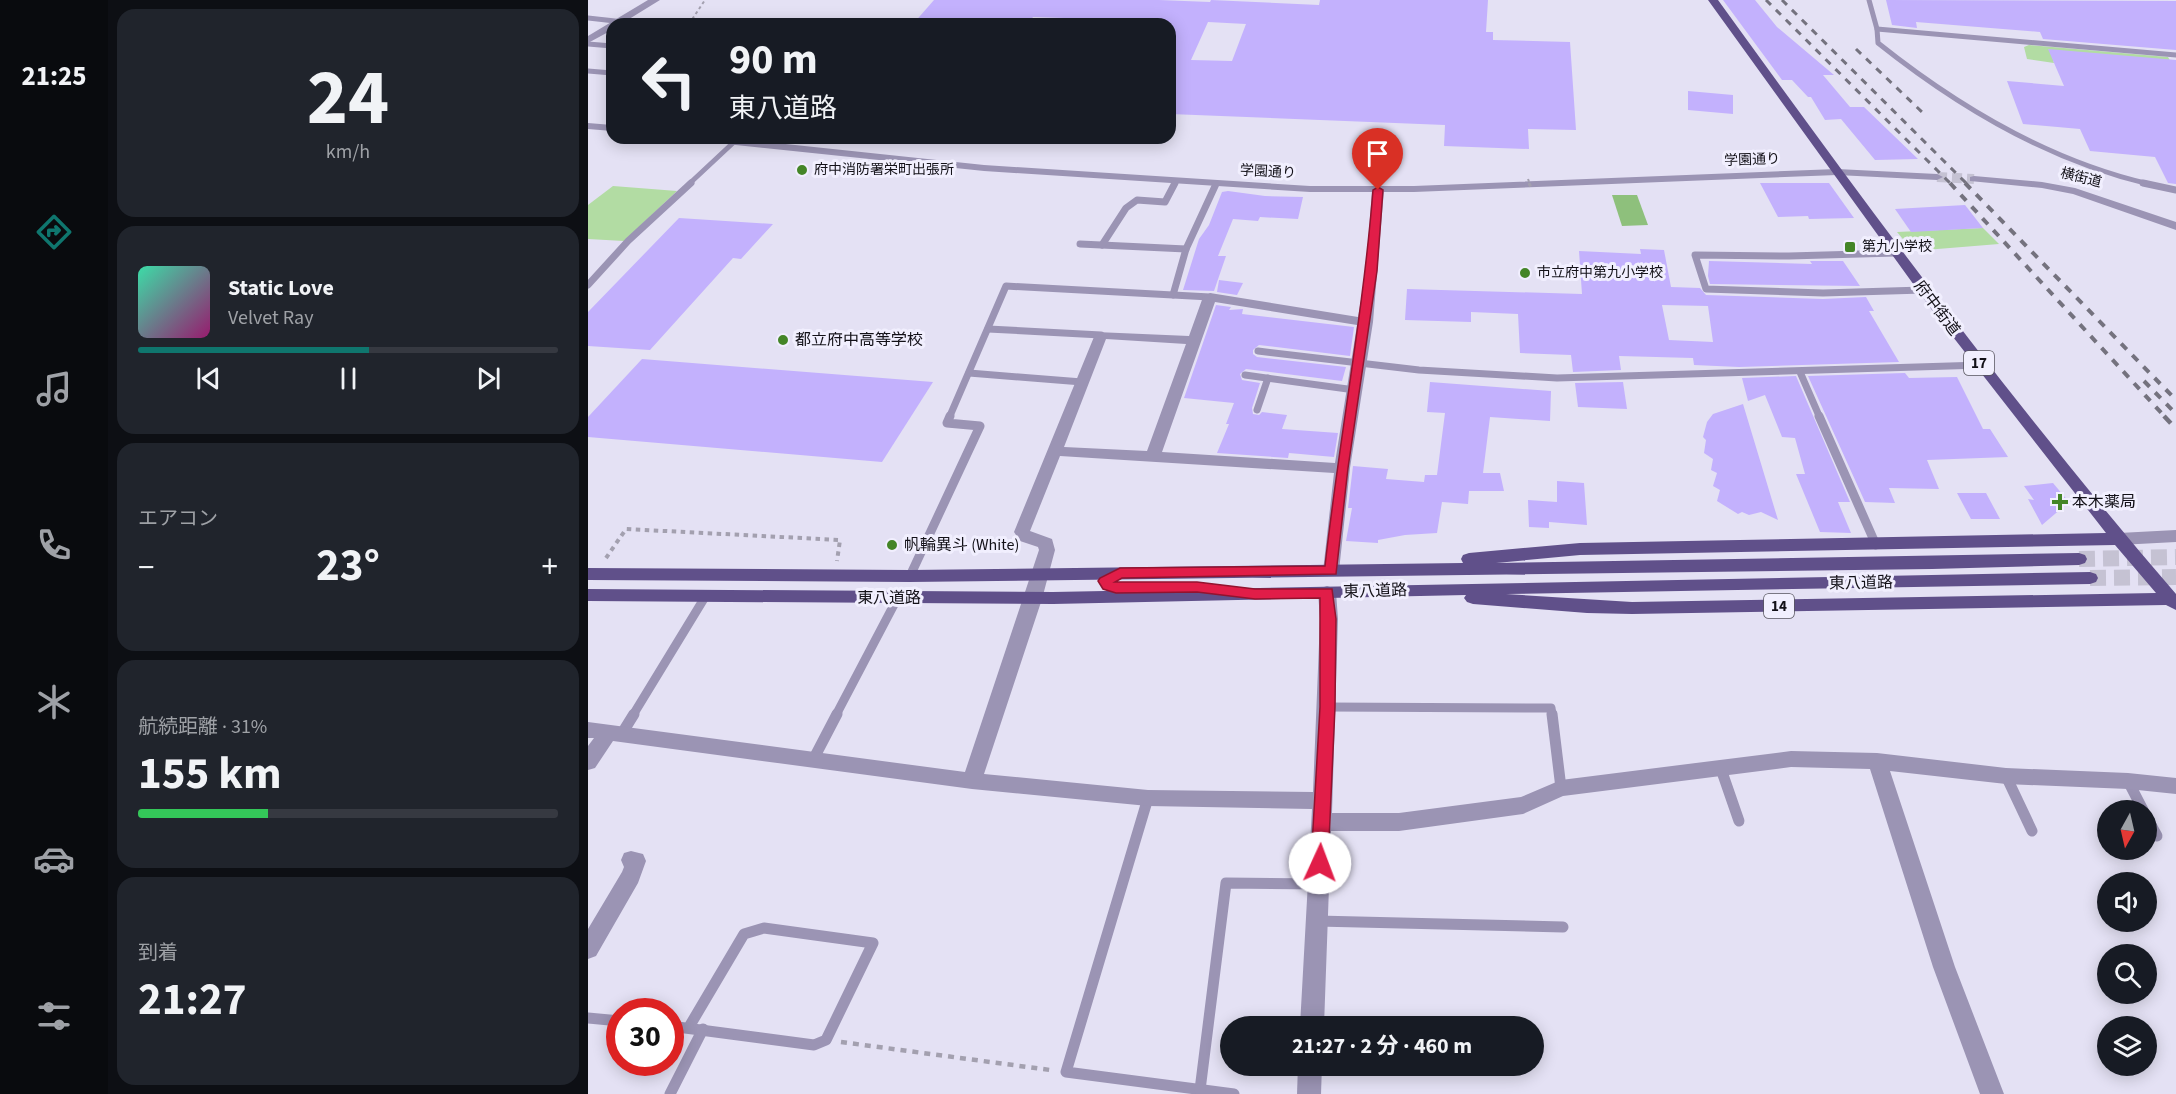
<!DOCTYPE html>
<html lang="ja">
<head>
<meta charset="utf-8">
<style>
	body { margin:0; font-family:"Source Sans 3","Noto Sans JP",sans-serif; background:#20242c; color:#f1f3f6; height:100vh; display:flex; flex-direction:column; font-size:22px; white-space:nowrap }
	* { box-sizing:border-box; margin:0 }
	p { font-size:20px; color:#9ea1a6 }
	.icon { flex:none; width:33px; height:33px; fill:none; stroke:currentColor; stroke-width:2; stroke-linecap:round; stroke-linejoin:round }
	.map { position:relative; flex:1; overflow:hidden }
	.sheet { display:flex; flex-direction:column; gap:9px; padding:9px; background:#0d0f14; width:480px }
	.sheet>* { flex:none }
	.top-card { position:absolute; left:18px; top:18px; width:570px; height:126px; border-radius:18px; box-shadow:0 3px 15px #0003; background:#171b24; color:#f1f3f6; overflow:hidden }
	.needle { width:39px; rotate:188deg }
	.fabs { position:absolute; left:1509px; top:800px; display:grid; gap:12px }
	.fabs a { display:grid; place-items:center; width:60px; height:60px; border-radius:50%; background:#171b24; box-shadow:0 3px 15px #0003; font-size:30px }
	.speed { position:absolute; left:18px; top:998px; display:flex; gap:12px; font-size:30px; font-weight:700; text-align:center }
	.speed>* { display:grid; place-content:center; width:78px; height:78px; border-radius:50%; background:#171b24; box-shadow:0 3px 15px #0003; line-height:1 }
	.speed .limit { border:9px solid #d22; background:#fff; color:#111 }
	.pin { position:absolute; display:grid; place-items:center; width:51px; height:51px; color:#fff; margin:-62px -26px; border-radius:50% 50% 50% 0; rotate:-45deg; box-shadow:0 0 6px #0007 }
	.pin .icon { rotate:45deg }
	.me { position:absolute; width:66px; margin:-33px; rotate:2deg; stroke-linejoin:round; filter:drop-shadow(0 0 4px #0008) }
	.turn { display:flex; align-items:center; gap:21px; height:126px; padding:0 24px; font-size:27px }
	.turn .icon { width:78px; height:78px; stroke-width:2.5 }
	.turn b { display:block; font-size:42px; line-height:51px }
	.big { font-size:45px; font-weight:700; line-height:1.1 }
	.sheet .card { flex:1; display:flex; flex-direction:column; justify-content:center; gap:9px; min-width:0; padding:0 21px; border-radius:18px; background:#20242c }
	.sheet .dial { align-items:center; gap:0 }
	.dial b { font-size:78px; line-height:1 }
	.song { display:flex; align-items:center; gap:18px }
	.cover { width:72px; height:72px; border-radius:9px; background:linear-gradient(135deg,hsl(160 70% 55%),hsl(320 70% 35%)) }
	.played { height:6px; border-radius:3px; background:linear-gradient(90deg,#0f766e 55%,#363941 55%) }
	.keys { display:flex; justify-content:space-around; direction:ltr }
	.heat { display:flex; justify-content:space-between; align-items:center; font-size:33px; direction:ltr }
	.charge { height:9px; border-radius:4px; background:linear-gradient(90deg,#34c759 31%,#363941 0) }
	.trip { position:absolute; left:632px; top:1016px; width:324px; height:60px; border-radius:30px; background:#171b24; box-shadow:0 3px 15px #0003; font-weight:700; line-height:60px; text-align:center }
	main { display:flex; flex:1; min-height:0 }
	.dock { display:flex; flex-direction:column; width:108px; justify-content:space-around; align-items:center; background:#090b0e; color:#9ea1a6 }
	.dock .icon { width:42px; height:42px }
	.dock .selected { color:#0f766e }
	.dock b { font-size:27px; color:#f1f3f6 }
	.map>svg:first-child { display:block }
</style>
</head>
<body>
<main>
<nav class="dock">
<b>21:25</b>
<svg class="icon selected" aria-label="directions" viewBox="0 0 24 24"><path d="M12 3l9 9-9 9-9-9zM9 14v-3h6M13 9l2 2-2 2"/></svg>
<svg class="icon" aria-label="music" viewBox="0 0 24 24"><path d="M9 18V5l10-2v13"/><circle cx="6" cy="18" r="3"/><circle cx="16" cy="16" r="3"/></svg>
<svg class="icon" aria-label="phone" viewBox="0 0 24 24"><path d="M5 4h4l2 5-3 2q2 4 5 5l2-3 5 2v4C11 20 4 13 5 4z"/></svg>
<svg class="icon" aria-label="climate" viewBox="0 0 24 24"><path d="M12 3v18M4 7l16 10M4 17L20 7"/></svg>
<svg class="icon" aria-label="car" viewBox="0 0 24 24"><path d="M5 17H2v-5l4-1 3-4h7l3 4 3 1v5h-3M9 17h6M6 11h13"/><circle cx="7" cy="17" r="2"/><circle cx="17" cy="17" r="2"/></svg>
<svg class="icon" aria-label="filters" viewBox="0 0 24 24"><path d="M4 7h16M4 17h16"/><circle cx="9" cy="7" r="2"/><circle cx="15" cy="17" r="2"/></svg>
</nav>
<section class="sheet">
<div class="card dial"><b>24</b><p>km/h</p></div>
<div class="card">
<div class="song"><i class="cover"></i><div><b>Static Love</b><p>Velvet Ray</p></div></div>
<div class="played"></div>
<div class="keys"><svg class="icon" aria-label="previous" viewBox="0 0 24 24"><path d="M18 5L8 12l10 7zM5 5v14"/></svg><svg class="icon" aria-label="pause" viewBox="0 0 24 24"><path d="M8 5v14M16 5v14"/></svg><svg class="icon" aria-label="next" viewBox="0 0 24 24"><path d="M6 5l10 7-10 7zM19 5v14"/></svg></div>
</div>
<div class="card"><p>エアコン</p>
<div class="heat"><a>−</a><b class="big">23°</b><a>+</a></div>
</div>
<div class="card"><p>航続距離 · 31%</p><b class="big">155 km</b><div class="charge"></div></div>
<div class="card"><p>到着</p><b class="big">21:27</b></div>
</section>
<div class="map">
<svg width="1588" height="1094" viewBox="0 0 1588 1094">
	<rect width="100%" height="100%" fill="#e4e1f4"/>
	<!-- green -->
	<g fill="#b2dca3">
		<path d="M1441 45 1580 57 1585 66 1464 56 1466 63 1439 59 1436 47Z"/>
		<path d="M25 186 89 191 36 241 0 239V205Z"/>
		<path d="M1395 228 1411 244 1325 251 1309 232Z"/>
	</g>
	<!-- water -->
	<path fill="#8ec07c" d="M1049 195 1060 225 1034 226 1024 195Z"/>
	<!-- building -->
	<g fill="#c3b1fd" fill-rule="evenodd">
		<path d="M346 0H571L622 2 623 0 731 5 732 0H900L898 32H905V40L982 42 988 130 940 129 941 149 856 146 857 125 582 114V24L567 23 569 21 445 17 440 24H325ZM620 22 658 24 644 61 603 60Z"/>
		<path d="M1135 0H1167L1189 27 1246 75H1235L1262 107H1276L1330 159 1287 160 1253 119 1237 120 1223 97H1220L1204 80H1194Z"/>
		<path d="M1298 0 1588 1V50L1455 39 1452 32 1328 22 1329 28 1304 25Z"/>
		<path d="M1460 49 1588 60V184L1580 183 1567 157 1502 151 1492 129 1435 124 1419 81 1476 86Z"/>
		<path d="M1100 91 1145 95V114L1100 110Z"/>
		<path d="M1172 183H1241L1266 218 1221 219 1220 216 1190 217Z"/>
		<path d="M640 191 677 196 715 197 710 219 672 217 670 221 645 219 630 256H638L626 291 595 290 611 239 621 225 634 192Z"/>
		<path d="M1377 205 1395 228 1323 232 1307 209Z"/>
		<path d="M91 218 185 224 153 259 145 258 62 350 0 346V312Z"/>
		<path d="M1052 249 1076 250 1083 287 1112 288 1118 295 1235 299 1278 297 1286 311H1281L1311 362 1151 367 1106 365 1105 358 1031 356 1033 370 985 372 983 355 932 353 930 314 883 312V322L817 320 819 289 994 294 991 251 1053 254ZM1074 305 1120 306 1125 342 1081 340Z"/>
		<path d="M1121 261 1224 264 1222 261H1255L1272 286 1122 284 1120 276Z"/>
		<path d="M631 280 655 283 649 295 629 292Z"/>
		<path d="M628 305 643 307 641 310 655 309 654 314 766 327 762 356 671 345 665 350V354L669 357 758 367 754 381 658 369 652 374 654 380 672 383 664 408 665 414 671 415 674 412 699 415 694 429 750 433 746 457 701 453 700 458 629 453 641 424H638L646 403 596 398Z"/>
		<path d="M54 359 345 382 294 462 0 437V417Z"/>
		<path d="M1317 373 1321 378 1369 377 1395 429H1402L1420 457 1339 460 1351 489 1301 488 1307 503 1277 502 1220 376Z"/>
		<path d="M1208 376 1262 502H1250L1263 533 1232 532 1208 474H1217L1207 438 1194 437 1177 395 1160 401 1154 378Z"/>
		<path d="M842 382 963 391 962 421 902 417 895 473H912L916 491H881L880 504 854 502 849 533 817 535 790 540V543L758 541 764 508H760L765 466 800 469 798 479 836 482 837 475H849L857 413 839 412Z"/>
		<path d="M1035 382 1039 409 990 407 987 383Z"/>
		<path d="M1155 404 1190 520 1173 512 1161 515 1154 512 1150 514 1129 501 1132 490 1125 486 1129 473 1123 470 1125 459 1116 453 1118 440 1115 437 1119 422 1125 414Z"/>
		<path d="M969 481 996 483 999 525 961 522V528L941 527 940 500 969 502Z"/>
		<path d="M1465 483 1481 502 1454 525 1440 499 1446 500 1436 486Z"/>
		<path d="M1369 493H1398L1412 519H1383Z"/>
	</g>
	<g fill="none" stroke-linecap="round" stroke-linejoin="round">
		<!-- tertiary-tunnel -->
		<path stroke="#c5c2d3" stroke-width="10" stroke-dasharray="10 5" stroke-linecap="butt" d="M1349 177 1386 179"/>
		<!-- primary-tunnel -->
		<g stroke="#c5c2d3" stroke-width="16" stroke-dasharray="16 8" stroke-linecap="butt">
			<path d="M1491 559 1588 557"/>
			<path d="M1502 578 1588 577"/>
		</g>
		<!-- path-far2 -->
		<path stroke="#a3a0af" stroke-width="2" stroke-dasharray="3 3" stroke-linecap="butt" d="M101 24 117 0"/>
		<!-- path-far1 -->
		<path stroke="#a3a0af" stroke-width="4" stroke-dasharray="4.5 4.5" stroke-linecap="butt" d="M18 558 38 529 252 540 249 561"/>
		<!-- path -->
		<path stroke="#a3a0af" stroke-width="4.5" stroke-dasharray="6 6" stroke-linecap="butt" d="M253 1042 462 1070"/>
		<!-- service-far3 -->
		<g stroke="#9b94b4" stroke-width="5">
			<path d="M1281 0 1289 29 1290 43C1369 106 1461 161 1561 184"/>
			<path d="M0 18 54 24"/>
			<path d="M1289 29 1588 55"/>
			<path d="M0 44 24 46"/>
			<path d="M0 71 24 73"/>
			<path d="M101 184 146 142"/>
			<path d="M586 184 588 181"/>
		</g>
		<!-- service-far2 -->
		<g stroke="#9b94b4" stroke-width="7">
			<path d="M1555 183 1588 190"/>
			<path d="M492 244 598 249"/>
			<path d="M514 245 538 208 549 200 577 202 587 183"/>
			<path d="M1308 253 1201 256 1107 255 1118 289 1235 293 1335 290"/>
			<path d="M0 285 40 241 103 183"/>
			<path d="M585 295 598 249 628 184"/>
			<path d="M400 329 513 335"/>
			<path d="M670 351 831 370 969 378 1394 365"/>
			<path d="M1212 372 1232 418"/>
			<path d="M381 373 494 382"/>
			<path d="M657 375 767 390"/>
			<path d="M669 410 680 378"/>
			<path d="M361 418 418 286 622 297"/>
		</g>
		<!-- service-far1 -->
		<g stroke="#9b94b4" stroke-width="9">
			<path d="M1231 416 1288 545"/>
			<path d="M322 576 392 426 359 423 362 416"/>
			<path d="M739 707 963 708 964 715"/>
			<path d="M45 715 117 597"/>
			<path d="M248 715 310 597"/>
		</g>
		<!-- service -->
		<g stroke="#9b94b4" stroke-width="11">
			<path d="M964 714 973 788"/>
			<path d="M33 735 46 714"/>
			<path d="M225 760 249 714"/>
			<path d="M1133 769 1151 821"/>
			<path d="M1418 776 1444 831"/>
			<path d="M1540 781 1555 810"/>
			<path d="M560 798 478 1072 646 1094"/>
			<path d="M1558 816 1569 836"/>
			<path d="M729 921 975 927"/>
			<path d="M0 1018 32 1021"/>
			<path d="M82 1026 226 1045 238 1040 285 943 176 928 156 934 101 1027"/>
			<path d="M612 1090 638 883 731 884"/>
			<path d="M82 1094 115 1029"/>
		</g>
		<!-- minor -->
		<g fill="#9b94b4" fill-rule="evenodd">
			<path d="M60 0H72L33 24H24V30L0 43V36Z"/>
			<path d="M790 187 796 190 785 322 762 468 751 571 749 575H737L735 571 746 473 472 456 442 531 464 539 467 550 454 599 396 774 560 790 725 792 732 619 730 592 733 588 739 586 745 588 748 592 750 619 744 813H811L933 797 973 780 1203 751 1289 753 1418 768 1540 773 1588 778V794L1540 789 1418 784 1302 771 1367 967 1416 1094H1392L1345 967 1282 769 1203 767 975 796 935 814 811 831H743L736 1026H712L724 809 560 806 384 789 25 741 7 768 0 770V746L6 738H0V722L377 772 451 550 450 547 432 541 426 532 508 332 601 336 615 297 622 293 770 317 778 271 784 190ZM627 302 769 325 747 463 574 452ZM518 339 598 344 559 451 476 447Z"/>
			<path d="M1588 530V542L1531 545 1525 543 1523 539 1525 535 1531 533Z"/>
			<path d="M43 851 55 854 58 861 50 883 8 956 0 959V929L34 872 36 867 33 860 36 853Z"/>
			<path d="M710 1065H734L733 1094H709Z"/>
		</g>
		<!-- tertiary -->
		<g fill="#9b94b4" fill-rule="evenodd">
			<path d="M0 123 24 125V131L0 129Z"/>
			<path d="M105 138H141L396 165 722 186H826L1249 169 1349 174 1355 177 1349 180 1249 175 826 192H722L396 171 110 141Z"/>
			<path d="M1386 176 1454 182 1487 188 1588 222V230L1485 194 1454 188 1382 181V177Z"/>
		</g>
		<!-- primary -->
		<path fill="#60508a" fill-rule="evenodd" d="M1120 0H1130C1277 203 1424 404 1588 594V610L1578 605 1044 614 999 613 885 604 879 602 876 598 878 595 465 604 0 601V589L465 592 1502 572 1508 574 1510 578 1508 582 1502 584 918 594 1044 602 1568 593 1527 545 992 555 908 563 1491 553 1497 555 1499 559 1497 563 1491 565 1344 569 322 582 0 580V568L322 570 875 563 873 559 875 555 881 553 992 543 1518 533 1344 310Z"/>
		<!-- rail-far2 -->
		<g stroke="#74727e" stroke-width="3" stroke-dasharray="7 7" stroke-linecap="butt">
			<path d="M1178 0 1363 184"/>
			<path d="M1194 0 1379 184"/>
			<path d="M1268 49 1334 112"/>
		</g>
		<!-- rail-far1 -->
		<g stroke="#74727e" stroke-width="4" stroke-dasharray="8 8" stroke-linecap="butt">
			<path d="M1362 183 1578 418"/>
			<path d="M1377 183 1588 400"/>
			<path d="M1556 381 1588 414"/>
		</g>
		<!-- rail -->
		<path stroke="#74727e" stroke-width="4.5" stroke-dasharray="10 10" stroke-linecap="butt" d="M1576 416 1588 429"/>
		<!-- path-bridge-far1 -->
		<path stroke="#a3a0af" stroke-width="2" stroke-dasharray="3 3" stroke-linecap="butt" d="M940 179 942 184"/>
		<!-- path-bridge -->
		<path stroke="#a3a0af" stroke-width="3" stroke-dasharray="4 4" stroke-linecap="butt" d="M941 183 944 190"/>
	</g>
	<!-- route -->
	<path fill="#e11d48" stroke="#92132f" stroke-width="1.5" d="M790 187 795 190 789 271 760 468 748 574 534 578 527 582H609L667 589H744L748 619 747 707 740 863 738 869 732 871 726 869 723 863 732 707V598L667 599 609 592 528 593 515 589 510 581 512 578 532 568 737 566C751 440 775 316 785 190Z"/>
	<!-- markers -->
	<g fill="#448527" stroke="#f1effe" stroke-width="2">
		<circle cx="214" cy="170" r="6"/>
		<rect x="1256" y="241" width="12" height="12" rx="3"/>
		<circle cx="937" cy="273" r="6"/>
		<circle cx="195" cy="340" r="6"/>
		<path d="M1469 493h6v6h6v6h-6v6h-6v-6h-6v-6h6z"/>
		<circle cx="304" cy="545" r="6"/>
	</g>
	<g text-anchor="middle" dominant-baseline="central" stroke-width="6" stroke-linejoin="round" paint-order="stroke">
		<!-- far-street labels -->
		<g font-size="14" fill="#131118" stroke="#f1effe">
			<text transform="translate(1164 160) rotate(-2)">学園通り</text>
			<text transform="translate(680 172) rotate(3)">学園通り</text>
			<text transform="translate(1493 178) rotate(14)">横街道</text>
		</g>
		<!-- far-poi labels -->
		<g font-size="14" fill="#131118" stroke="#f1effe" text-anchor="start">
			<text x="226" y="170">府中消防署栄町出張所</text>
			<text x="1274" y="247">第九小学校</text>
			<text x="949" y="273">市立府中第九小学校</text>
		</g>
		<!-- shield labels -->
		<g fill="#f1effe" stroke="#56545d" stroke-width="1.5">
			<rect x="1376" y="351" width="30" height="24" rx="4.5"/>
			<rect x="1176" y="594" width="30" height="24" rx="4.5"/>
		</g>
		<g font-size="15" font-weight="bold" fill="#131118">
			<text x="1391" y="363">17</text>
			<text x="1191" y="606">14</text>
		</g>
		<!-- street labels -->
		<g font-size="16" fill="#131118" stroke="#f1effe">
			<text transform="translate(1349 308) rotate(53)">府中街道</text>
			<text transform="translate(1273 583) rotate(-1)">東八道路</text>
			<text transform="translate(787 591) rotate(-2)">東八道路</text>
			<text x="301" y="598">東八道路</text>
		</g>
		<!-- poi labels -->
		<g font-size="16" fill="#131118" stroke="#f1effe" text-anchor="start">
			<text x="207" y="340">都立府中高等学校</text>
			<text x="1484" y="502">本木薬局</text>
			<text x="316" y="545">帆輪異斗 (White)</text>
		</g>
	</g>
</svg>
<div class="fabs">
<a><svg class="needle" viewBox="-14 -14 28 28"><path d="M0-13l5 13h-10z" fill="#e53935"/><path d="M0 13l5-13h-10z" fill="#9ea1a6"/></svg></a>
<a><svg class="icon" aria-label="sound" viewBox="0 0 24 24"><path d="M4 9h4l5-4v14l-5-4H4zM17 9q2 3 0 6"/></svg></a>
<a><svg class="icon" aria-label="search" viewBox="0 0 24 24"><circle cx="10" cy="10" r="6"/><path d="M15 15l6 6"/></svg></a>
<a><svg class="icon" aria-label="layers" viewBox="0 0 24 24"><path d="M12 4l9 5-9 5-9-5zM3 14l9 5 9-5"/></svg></a>
</div>
<div class="speed"><div class="limit">30</div></div>
<div class="pin" style="left:790px;top:190px;background:#d93025"><svg class="icon" aria-label="arrive" viewBox="0 0 24 24"><path d="M6 21V4h12l-3 4 3 4H6"/></svg></div>
<svg class="me" style="left:732px;top:863px" viewBox="-20 -20 40 40"><circle r="19" fill="#fff"/><path d="M0-13L10 11 0 6-10 11z" fill="#e11d48"/></svg>
<div class="trip">21:27 · 2 分 · 460 m</div>
<div class="top-card">
<div class="turn"><svg class="icon" aria-label="left" viewBox="0 0 24 24"><path d="M17 20v-9H6M10 6l-5 5 5 5"/></svg><div><b>90 m</b>東八道路</div></div>
</div>
</div>
</main>
</body>
</html>
